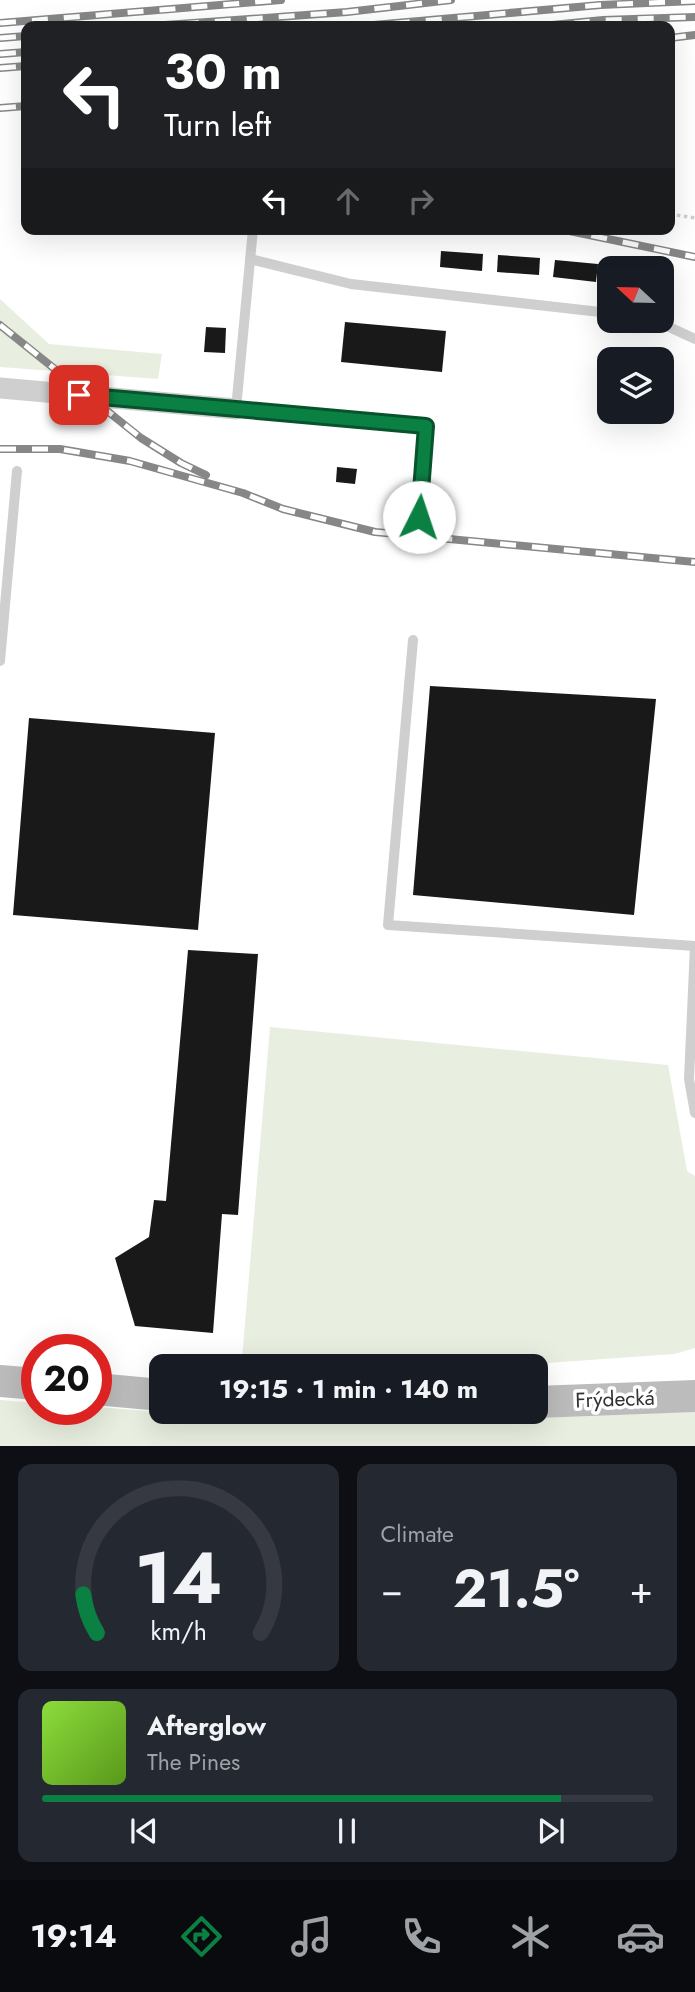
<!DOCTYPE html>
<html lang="en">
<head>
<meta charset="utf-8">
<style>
	body { margin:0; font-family:Jost,sans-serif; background:#242831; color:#f1f3f6; height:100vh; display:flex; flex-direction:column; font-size:26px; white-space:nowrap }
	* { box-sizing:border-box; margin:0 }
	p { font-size:23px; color:#9ea1a6 }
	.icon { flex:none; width:38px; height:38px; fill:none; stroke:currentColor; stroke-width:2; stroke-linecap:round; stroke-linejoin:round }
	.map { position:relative; height:1446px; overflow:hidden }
	.drawer { display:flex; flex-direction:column; gap:18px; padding:18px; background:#0d0f14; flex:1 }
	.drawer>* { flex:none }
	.banner { position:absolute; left:21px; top:21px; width:654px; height:214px; border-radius:14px; box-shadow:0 7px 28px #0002; background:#202124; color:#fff; overflow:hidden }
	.needle { width:46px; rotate:292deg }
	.tools { position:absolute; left:597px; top:256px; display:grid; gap:14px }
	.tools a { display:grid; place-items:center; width:77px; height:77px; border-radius:14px; background:#171b24; box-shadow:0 7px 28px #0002; font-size:35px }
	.speed { position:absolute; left:21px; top:1334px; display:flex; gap:14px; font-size:35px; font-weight:700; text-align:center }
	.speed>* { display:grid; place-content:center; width:91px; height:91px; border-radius:50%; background:#171b24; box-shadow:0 7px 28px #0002; line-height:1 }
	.speed .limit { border:10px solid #d22; background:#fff; color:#111 }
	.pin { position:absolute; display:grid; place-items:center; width:60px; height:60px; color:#fff; margin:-30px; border-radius:14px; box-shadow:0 4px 10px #0006 }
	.me { position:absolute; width:77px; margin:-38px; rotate:4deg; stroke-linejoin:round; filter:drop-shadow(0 0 5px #0008) }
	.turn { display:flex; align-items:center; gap:24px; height:147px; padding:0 28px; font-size:32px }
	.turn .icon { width:91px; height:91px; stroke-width:2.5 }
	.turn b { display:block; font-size:49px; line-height:60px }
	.lanes { display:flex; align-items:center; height:66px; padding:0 28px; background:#0003; justify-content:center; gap:35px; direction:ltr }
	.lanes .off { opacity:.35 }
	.big { font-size:52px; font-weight:700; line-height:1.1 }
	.drawer .card { flex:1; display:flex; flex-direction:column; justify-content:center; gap:10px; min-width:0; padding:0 24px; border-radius:14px; background:#242831 }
	.drawer .dial { align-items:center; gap:0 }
	.dial svg { height:182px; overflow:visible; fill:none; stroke:#363941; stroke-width:7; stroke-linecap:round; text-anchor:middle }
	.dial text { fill:#f1f3f6; stroke:none }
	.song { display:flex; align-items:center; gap:21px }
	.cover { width:84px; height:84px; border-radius:10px; background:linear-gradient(135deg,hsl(90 70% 55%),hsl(90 70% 35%)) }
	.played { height:7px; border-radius:4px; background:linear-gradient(90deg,#0b8043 85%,#363941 85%) }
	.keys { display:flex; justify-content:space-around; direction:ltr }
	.heat { display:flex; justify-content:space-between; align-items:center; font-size:38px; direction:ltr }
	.drawer .tiles { flex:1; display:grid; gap:18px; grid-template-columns:1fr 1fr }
	.card:last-child { grid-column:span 2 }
	.trip { position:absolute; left:149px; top:1354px; width:399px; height:70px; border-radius:14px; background:#171b24; box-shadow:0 7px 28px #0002; font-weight:700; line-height:70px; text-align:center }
	.menu { display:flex; height:112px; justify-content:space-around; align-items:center; background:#090b0e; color:#9ea1a6 }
	.menu .icon { width:49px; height:49px }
	.menu .active { color:#0b8043 }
	.menu b { font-size:32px; color:#f1f3f6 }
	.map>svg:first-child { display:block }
</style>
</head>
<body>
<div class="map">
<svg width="695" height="1446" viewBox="0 0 695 1446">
	<rect width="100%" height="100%" fill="#fff"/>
	<!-- green -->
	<g fill="#e8efe0">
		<path d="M0 299 49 344 162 354 158 379 0 367Z"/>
		<path d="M270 1027 668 1065 687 1171 695 1176V1348L674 1354 490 1367 242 1359Z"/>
		<path d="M0 1400 37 1403V1409L96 1407 238 1418 695 1412V1446H0Z"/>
	</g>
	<!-- building -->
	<g fill="#191919">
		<path d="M441 251 483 254 482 271 440 267Z"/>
		<path d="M498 255 540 258 539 275 497 272Z"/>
		<path d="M555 260 598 264 596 282 553 277Z"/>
		<path d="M345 322 446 331 442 372 341 362Z"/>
		<path d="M206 327 226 328 225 353 204 352Z"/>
		<path d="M337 467 357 469 355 484 336 482Z"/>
		<path d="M430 686 656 699 634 915 413 895Z"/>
		<path d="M29 718 215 733 198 930 13 915Z"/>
		<path d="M188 950 258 954 238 1215 222 1214 213 1333 135 1326 115 1258 149 1237 154 1200 166 1201Z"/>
	</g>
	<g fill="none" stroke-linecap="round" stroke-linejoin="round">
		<!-- path -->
		<path stroke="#cfcfcf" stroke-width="3.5" stroke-dasharray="3.5 3.5" stroke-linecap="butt" d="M670 214 695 218"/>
		<!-- service -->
		<g stroke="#cfcfcf" stroke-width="10">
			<path d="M253 229 236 409 426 426 419 517"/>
			<path d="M250 259 351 284 609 313"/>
			<path d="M654 320 695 339"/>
			<path d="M413 640 388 925 695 946"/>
			<path d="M0 661 17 471"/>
			<path d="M695 946 689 1079 695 1113"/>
		</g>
		<!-- minor -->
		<path stroke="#cfcfcf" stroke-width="21" d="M0 388 236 409"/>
		<!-- secondary -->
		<g stroke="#bcbcbc" stroke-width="32">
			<path d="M0 1381 37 1384"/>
			<path d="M96 1389 161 1395"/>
			<path d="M536 1402 695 1396"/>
		</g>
		<!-- rail casing -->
		<g stroke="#878787" stroke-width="8">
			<g id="rail">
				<path d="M0 23 281 0"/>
				<path d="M151 26 347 12 451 0"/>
				<path d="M362 26 600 5 695 1"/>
				<path d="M542 26 603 20 695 17"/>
				<path d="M0 38 26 36"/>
				<path d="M670 38 695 35"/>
				<path d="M0 54 26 52"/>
				<path d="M0 68 26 66"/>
				<path d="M0 108 26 106"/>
				<path d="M560 229 695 257"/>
				<path d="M0 325 141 438 181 463 206 475"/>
				<path d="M0 449H60L130 461 243 493 283 509 375 532 695 562"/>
			</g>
		</g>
		<!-- rail -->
		<use href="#rail" stroke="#fff" stroke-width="5" stroke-dasharray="16" stroke-linecap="butt"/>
	</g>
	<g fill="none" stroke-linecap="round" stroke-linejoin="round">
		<!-- route casing -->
		<g stroke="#07532c" stroke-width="18">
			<path id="route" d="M79 395 426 426 419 517"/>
		</g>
		<!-- route -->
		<use href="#route" stroke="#0b8043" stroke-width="12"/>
	</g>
	<g text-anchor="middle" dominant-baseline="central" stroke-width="7" stroke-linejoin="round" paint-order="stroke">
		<!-- street labels -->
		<g font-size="21" fill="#323232" stroke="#fff">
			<text transform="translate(615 1399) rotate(-2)">Frýdecká</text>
		</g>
	</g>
</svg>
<div class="tools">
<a><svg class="needle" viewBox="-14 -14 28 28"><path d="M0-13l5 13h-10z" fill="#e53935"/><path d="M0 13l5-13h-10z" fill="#9ea1a6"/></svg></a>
<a><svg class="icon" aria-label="layers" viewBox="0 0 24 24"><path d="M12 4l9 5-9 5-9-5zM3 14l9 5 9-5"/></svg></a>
</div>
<div class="speed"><div class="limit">20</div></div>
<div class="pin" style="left:79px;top:395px;background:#d93025"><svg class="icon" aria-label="arrive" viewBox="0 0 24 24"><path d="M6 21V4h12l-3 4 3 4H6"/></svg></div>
<svg class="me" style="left:419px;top:517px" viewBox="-20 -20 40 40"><circle r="19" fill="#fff"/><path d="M0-13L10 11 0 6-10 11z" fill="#0b8043"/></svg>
<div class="trip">19:15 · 1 min · 140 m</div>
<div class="banner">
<div class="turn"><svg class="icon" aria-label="left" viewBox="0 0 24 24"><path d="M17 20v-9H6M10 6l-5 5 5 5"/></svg><div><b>30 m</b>Turn left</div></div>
<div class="lanes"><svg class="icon" aria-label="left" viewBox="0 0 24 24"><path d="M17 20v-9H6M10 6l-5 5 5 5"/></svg><svg class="icon off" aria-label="ahead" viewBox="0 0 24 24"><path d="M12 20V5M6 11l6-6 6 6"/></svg><svg class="icon off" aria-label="right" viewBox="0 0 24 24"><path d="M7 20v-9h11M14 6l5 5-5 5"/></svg></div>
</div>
</div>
<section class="drawer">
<div class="tiles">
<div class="card dial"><svg viewBox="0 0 100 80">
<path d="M14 69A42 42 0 1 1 86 69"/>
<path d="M14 69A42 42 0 0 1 8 52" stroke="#0b8043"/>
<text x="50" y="56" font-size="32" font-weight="700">14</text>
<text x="50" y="72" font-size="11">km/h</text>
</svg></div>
<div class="card"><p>Climate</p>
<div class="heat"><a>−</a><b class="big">21.5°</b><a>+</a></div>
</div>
<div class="card">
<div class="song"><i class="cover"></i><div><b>Afterglow</b><p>The Pines</p></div></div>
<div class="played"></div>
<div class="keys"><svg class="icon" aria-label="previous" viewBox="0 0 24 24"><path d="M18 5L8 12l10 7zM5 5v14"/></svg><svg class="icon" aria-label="pause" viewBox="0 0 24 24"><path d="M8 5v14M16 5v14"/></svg><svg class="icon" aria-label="next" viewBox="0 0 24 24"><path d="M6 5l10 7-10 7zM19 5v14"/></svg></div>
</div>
</div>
</section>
<nav class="menu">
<b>19:14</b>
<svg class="icon active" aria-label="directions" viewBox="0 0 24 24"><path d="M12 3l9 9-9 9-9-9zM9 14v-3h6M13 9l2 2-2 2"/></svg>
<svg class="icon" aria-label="music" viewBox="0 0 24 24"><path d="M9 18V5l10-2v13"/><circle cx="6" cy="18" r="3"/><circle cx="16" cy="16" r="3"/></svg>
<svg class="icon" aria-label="phone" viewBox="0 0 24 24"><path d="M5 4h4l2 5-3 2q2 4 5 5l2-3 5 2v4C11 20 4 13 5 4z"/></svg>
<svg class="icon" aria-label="climate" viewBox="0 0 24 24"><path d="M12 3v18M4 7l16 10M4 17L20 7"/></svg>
<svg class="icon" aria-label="car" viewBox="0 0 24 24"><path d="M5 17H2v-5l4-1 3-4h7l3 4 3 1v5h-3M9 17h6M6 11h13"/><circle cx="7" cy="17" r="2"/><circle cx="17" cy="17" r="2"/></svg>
</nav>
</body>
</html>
